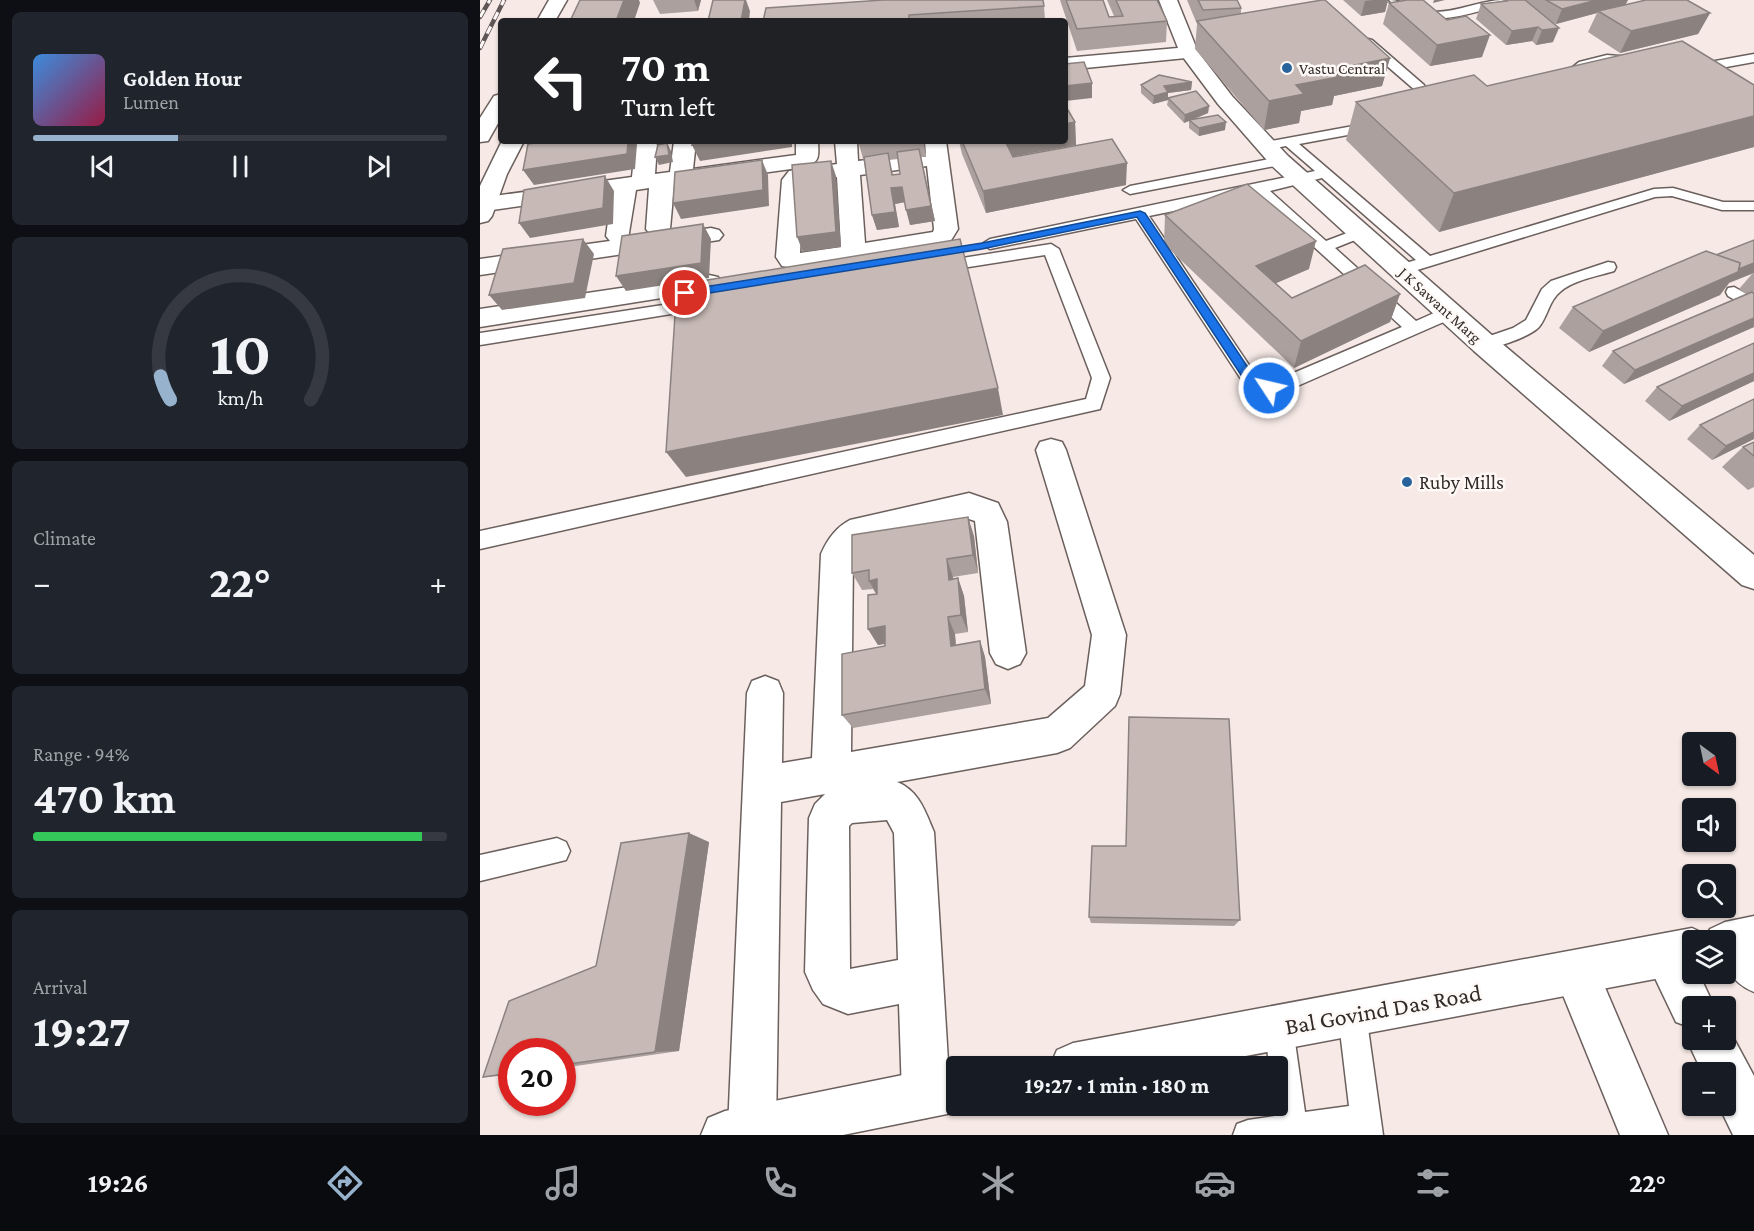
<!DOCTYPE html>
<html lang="en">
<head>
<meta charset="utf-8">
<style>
	body { margin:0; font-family:"Crimson Pro",serif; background:#20242c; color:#f1f3f6; height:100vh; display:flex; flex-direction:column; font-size:22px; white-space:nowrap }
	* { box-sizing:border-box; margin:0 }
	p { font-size:20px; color:#9ea1a6 }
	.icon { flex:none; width:33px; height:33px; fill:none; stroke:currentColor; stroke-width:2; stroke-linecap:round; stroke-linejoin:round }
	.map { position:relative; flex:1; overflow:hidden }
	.drawer { display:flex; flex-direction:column; gap:12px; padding:12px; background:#0d0f14; width:480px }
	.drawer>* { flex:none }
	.banner { position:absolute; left:18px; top:18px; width:570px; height:126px; border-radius:6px; box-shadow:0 2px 4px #0004; background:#202124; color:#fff; overflow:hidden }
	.needle { width:39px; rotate:147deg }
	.fabs { position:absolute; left:1202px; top:732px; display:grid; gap:12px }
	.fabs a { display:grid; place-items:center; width:54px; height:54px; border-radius:6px; background:#171b24; box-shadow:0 2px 4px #0004; font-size:30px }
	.speed { position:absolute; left:18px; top:1038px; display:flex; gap:12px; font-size:30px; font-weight:700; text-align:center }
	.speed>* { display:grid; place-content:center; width:78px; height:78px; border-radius:50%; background:#171b24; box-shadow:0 2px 4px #0004; line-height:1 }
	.speed .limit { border:9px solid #d22; background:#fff; color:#111 }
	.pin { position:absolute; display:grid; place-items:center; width:51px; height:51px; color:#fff; margin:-26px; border:3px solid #fff; border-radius:50%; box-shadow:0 2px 6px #0007 }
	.me { position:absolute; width:66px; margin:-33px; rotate:305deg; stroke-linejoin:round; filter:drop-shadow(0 0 4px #0008) }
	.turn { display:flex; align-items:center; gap:21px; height:126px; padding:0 24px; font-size:27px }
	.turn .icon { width:78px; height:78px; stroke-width:2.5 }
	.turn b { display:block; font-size:42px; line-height:51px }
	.big { font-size:45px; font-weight:700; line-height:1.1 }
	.drawer .widget { flex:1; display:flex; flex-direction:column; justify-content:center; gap:9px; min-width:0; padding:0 21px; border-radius:9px; background:#20242c }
	.drawer .dial { align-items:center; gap:0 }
	.dial svg { height:156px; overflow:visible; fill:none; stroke:#363941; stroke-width:7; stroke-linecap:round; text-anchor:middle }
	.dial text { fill:#f1f3f6; stroke:none }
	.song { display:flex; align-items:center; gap:18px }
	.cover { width:72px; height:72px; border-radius:9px; background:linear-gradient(135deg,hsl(210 70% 55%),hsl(340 70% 35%)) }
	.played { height:6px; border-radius:3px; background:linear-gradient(90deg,#97b2cd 35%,#363941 35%) }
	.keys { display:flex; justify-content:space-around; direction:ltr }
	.heat { display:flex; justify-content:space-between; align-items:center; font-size:33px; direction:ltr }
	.charge { height:9px; border-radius:4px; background:linear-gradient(90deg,#34c759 94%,#363941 0) }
	.trip { position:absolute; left:466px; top:1056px; width:342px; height:60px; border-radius:6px; background:#171b24; box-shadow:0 2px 4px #0004; font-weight:700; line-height:60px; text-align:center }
	.tabs { display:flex; height:96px; justify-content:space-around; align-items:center; background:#090b0e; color:#9ea1a6 }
	.tabs .icon { width:42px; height:42px }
	.tabs .on { color:#97b2cd }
	.tabs b { font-size:27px; color:#f1f3f6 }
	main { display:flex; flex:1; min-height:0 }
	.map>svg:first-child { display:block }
</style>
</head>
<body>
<main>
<section class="drawer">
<div class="widget">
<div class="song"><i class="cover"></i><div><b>Golden Hour</b><p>Lumen</p></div></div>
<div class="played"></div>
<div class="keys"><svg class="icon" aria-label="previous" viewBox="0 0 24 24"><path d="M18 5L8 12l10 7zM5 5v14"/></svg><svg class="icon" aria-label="pause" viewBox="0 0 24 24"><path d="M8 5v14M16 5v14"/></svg><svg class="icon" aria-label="next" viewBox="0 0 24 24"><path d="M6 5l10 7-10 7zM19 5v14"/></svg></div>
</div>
<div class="widget dial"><svg viewBox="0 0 100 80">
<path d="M14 69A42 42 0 1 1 86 69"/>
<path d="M14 69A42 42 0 0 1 9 57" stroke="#97b2cd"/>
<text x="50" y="56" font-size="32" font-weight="700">10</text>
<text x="50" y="72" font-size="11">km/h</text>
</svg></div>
<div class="widget"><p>Climate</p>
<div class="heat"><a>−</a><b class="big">22°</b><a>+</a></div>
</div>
<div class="widget"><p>Range · 94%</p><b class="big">470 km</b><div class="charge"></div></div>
<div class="widget"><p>Arrival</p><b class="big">19:27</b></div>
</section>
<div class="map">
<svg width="1274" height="1135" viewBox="0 0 1274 1135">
	<rect width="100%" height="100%" fill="#f7eae6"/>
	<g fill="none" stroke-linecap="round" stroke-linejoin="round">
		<!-- service casing -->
		<g stroke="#6b605d" stroke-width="3">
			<g id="service">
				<path d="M909 0C926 0 937 12 954 12 978 12 1002 0 1023 0L1025 3 1023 5C987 14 938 33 909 0Z"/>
				<path d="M888 39 892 40 944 85 946 88 944 91H936L884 46 882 43Z"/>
				<path d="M1274 54V62L1213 73 1207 69 1213 65Z"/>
				<path d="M1127 55 1151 57 1157 61C1150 67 1135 62 1125 63 1110 64 1103 74 1090 78L1084 74 1099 62Z"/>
				<path d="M895 122 902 126 900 129 819 144 950 256 1174 189 1193 188 1243 202H1274V210H1242L1192 196 1175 197 921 275 915 274 913 270 915 266 936 260 842 178 790 191 846 241 875 230H885L888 233 885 236 855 248 936 321 963 309H975L977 313 975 317 806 391C789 396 774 392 761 379L656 219 510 249 502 244 510 239 835 171 806 146 785 150 778 146 780 143ZM776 194 922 327 797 380H787L773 371 669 216Z"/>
				<path d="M800 157 807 161 805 164 650 194 643 190 650 186Z"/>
				<path d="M571 244 579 249 630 378 620 409 0 549V531L606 399 612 378 565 255 457 272 449 267 457 262Z"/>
				<path d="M1128 262 1134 263 1136 267 1134 271C1118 276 1094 280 1081 291 1069 300 1068 316 1059 327 1051 336 1010 352 998 348L995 344 998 340 1033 328 1046 320 1062 289 1071 281Z"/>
				<path d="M1254 287 1274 298V311L1248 296 1246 292 1248 288Z"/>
				<path d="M222 299 228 300 230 304 228 308 0 345V333Z"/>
				<path d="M77 838 86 842 90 851 86 860 0 881V855Z"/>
				<path d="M872 1000 882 1004 886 1014 903 1135H753L757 1124 768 1120 795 1116 794 1106H798V1066H789L785 1028 789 1018 799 1014 809 1018 813 1028 825 1112 869 1106 858 1014 862 1004Z"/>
			</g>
		</g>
		<!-- minor casing -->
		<g stroke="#6b605d" stroke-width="3">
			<g id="minor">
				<path d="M709 47 716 49 718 53 716 57 585 70V58Z"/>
				<path d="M142 141H174L177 145 175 174 190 172 194 141H216L213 169 316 155V141H338C339 162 339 162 318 168L194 185 190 229 187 234 231 228 239 230 243 235 239 240 0 275V259L130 241 126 236 132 193 5 211 0 210V198L152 177 155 148 144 147ZM169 188 166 229 170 234 174 235 148 239 156 190Z"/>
				<path d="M355 141H377L378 161 446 153 444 141H466L478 229 470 242 447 249 319 269 302 266 296 257 302 180 309 171 357 164ZM447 166 454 229 453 232 385 243 380 175ZM357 177 361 247 320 253 324 182Z"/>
				<path d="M229 275 238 277 242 283 238 289 0 327V309Z"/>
				<path d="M571 439 582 442 586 450 646 635 640 694 635 706 590 748 577 753 417 782C439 791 445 811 454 832L470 1094 463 1111 446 1118 429 1111 422 1094 419 1004 368 1014 343 1004 333 990 325 972 329 818 335 804 345 794 301 802 296 1129 294 1135H250L248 1129 267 693 272 681 285 676 298 681 303 693 302 763 332 758 341 554C347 540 356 527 370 520L489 493 518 503 527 522 546 653 540 664 528 669 516 664 510 653 495 521 489 519 388 541 383 543 373 557 371 752 568 718 605 686 612 635 556 450 560 442ZM407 820 414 833 418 960 370 969 369 826 372 823Z"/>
				<path d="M1257 920 1274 930V992C1249 981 1245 967 1245 940H1236L1242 927Z"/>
				<path d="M1186 933C1206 942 1212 951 1212 974H1219L1234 1006H1212V1040H1245L1246 1024 1274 1076V1135H1253L1239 1106H1245V1072H1222L1207 1040 1212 1028 1196 1022 1164 955 1171 940Z"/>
				<path d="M1096 951 1112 957 1188 1135H1140L1074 973 1080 957Z"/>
			</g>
		</g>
		<!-- tertiary casing -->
		<g stroke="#6b605d" stroke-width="3">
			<g id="tertiary">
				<path d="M679 0H697L718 52 752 96 808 156 1014 337 1274 555V589L1262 585 994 351 792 166 738 104 700 53Z"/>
				<path d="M1274 916V960L1245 966V940H1212V972L713 1066H570L577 1050 593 1043 1212 928 1227 935 1230 929 1245 922Z"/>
				<path d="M477 1064 482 1066H477V1106H492L477 1112 363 1135H221L228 1118 245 1111Z"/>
			</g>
		</g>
		<!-- secondary casing -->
		<g stroke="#6b605d" stroke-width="3">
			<g id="secondary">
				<path d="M69 0H87L75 21H57Z"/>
				<path d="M21 94V118L8 141 0 142V118L14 96Z"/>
				<path d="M22 141H44L27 174 12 216 8 221 0 223V186Z"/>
			</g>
		</g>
		<!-- service -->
		<use href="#service" fill="#fff" fill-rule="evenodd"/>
		<!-- minor -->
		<use href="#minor" fill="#fff" fill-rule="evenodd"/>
		<!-- tertiary -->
		<use href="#tertiary" fill="#fff" fill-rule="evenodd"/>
		<!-- secondary -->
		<use href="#secondary" fill="#fff" fill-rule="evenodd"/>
		<!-- rail casing -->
		<g stroke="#5d5654" stroke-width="4.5">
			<g id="rail">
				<path d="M0 17 10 0"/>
				<path d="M0 48 24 0"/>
			</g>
		</g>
		<!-- rail -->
		<use href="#rail" stroke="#fef9f7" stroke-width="3" stroke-dasharray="8" stroke-linecap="butt"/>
	</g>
	<!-- wall -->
	<g fill="#aba09d" fill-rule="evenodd">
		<path d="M173 0H221L218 11 180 14Z"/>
		<path d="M580 0H623L629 17 634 16 627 0H677L687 21 686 42 597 51Z"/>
		<path d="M707 0H757L761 8V14L910 58 902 86 854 96 852 105 821 111 819 123 784 130 715 49 717 24Z"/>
		<path d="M863 0H908L905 12 881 16Z"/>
		<path d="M1023 0H1148L1145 5 1230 13 1218 34 1140 53 1108 32 1117 13 1076 24 1072 22 1073 42 1056 45 1052 41 1026 45 996 19 1001 4 1022 1Z"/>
		<path d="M909 3 1002 57 950 66 903 24Z"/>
		<path d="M564 6 565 21H283Z"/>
		<path d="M712 82 711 90 688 93V98L729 106 728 113 712 120 745 130 719 136 709 128V121L704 123 687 105 688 100 673 104 661 93V85Z"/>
		<path d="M1274 85V147L959 232 866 140 876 102 1007 86Z"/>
		<path d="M595 122 596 145 532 156 533 157 646 185 506 213 482 154 479 141Z"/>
		<path d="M378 141H445L446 157H441L455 221 430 225 425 202 415 204 419 227 397 230 392 215 384 162ZM418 159 420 174 413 175 409 160Z"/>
		<path d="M685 215 829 269 796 283 812 298 920 294 910 322 814 368 684 244Z"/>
		<path d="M1236 255 1249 283 1240 295 1109 352 1079 328 1093 307Z"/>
		<path d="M1274 273V327L1144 384 1122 366 1133 351 1266 294 1259 289 1272 274Z"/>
		<path d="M1274 343V381L1189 421 1165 401 1177 387Z"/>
		<path d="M1274 399V439L1232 460 1207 439 1220 425Z"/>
		<path d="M1274 442V487L1268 490 1242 467 1263 447Z"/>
		<path d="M494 536 498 573 473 577V579L478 578 484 596 488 632 475 634 476 646 500 641 505 657 511 704 373 728 362 715 405 646V644L398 645 388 629 396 594 393 589 382 590 372 573Z"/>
		<path d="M229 842 199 1051 82 1068V1052H32V1075L3 1077 116 966Z"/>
		<path d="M646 846 760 920 754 926 611 923 609 917Z"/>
	</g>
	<!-- shaded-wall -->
	<g fill="#8b827f">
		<path d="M144 0H159L160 3 154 21H136Z"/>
		<path d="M214 0H221L218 11Z"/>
		<path d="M265 0H266L270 11 269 21H261Z"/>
		<path d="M893 0H908L905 12 881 16 885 1Z"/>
		<path d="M954 0H965L953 3Z"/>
		<path d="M1117 0H1148L1145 5 1118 11 1117 13 1076 24 1082 9Z"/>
		<path d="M1230 13 1218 34 1140 53 1151 31Z"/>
		<path d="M1058 27 1052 41 1026 45 1032 31Z"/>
		<path d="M1079 28 1073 42 1056 45 1062 30Z"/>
		<path d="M1010 35 1002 57 950 66 957 45Z"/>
		<path d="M910 58 902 86 854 96 852 105 821 111 819 123 784 130 789 101 816 85 851 70Z"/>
		<path d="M712 82 711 90 688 93V100L673 104 674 96 684 86Z"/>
		<path d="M612 83V98L585 101V86Z"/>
		<path d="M729 106 728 113 704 123 705 115Z"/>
		<path d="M1274 116V147L959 232 974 193Z"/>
		<path d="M595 122 596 145 525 158 523 141H585V124Z"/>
		<path d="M746 122 745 130 719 136V128Z"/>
		<path d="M148 141H155L157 144 155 169 54 185 43 170Z"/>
		<path d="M242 141H312V147L220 161 212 145Z"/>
		<path d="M443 141H445L446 157Z"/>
		<path d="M187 143 191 151 193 162 179 165 175 157Z"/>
		<path d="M439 149 455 221 430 225 426 210Z"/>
		<path d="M408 153 415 188 422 187 426 202 415 204 419 227 397 230 392 215 411 188 412 175Z"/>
		<path d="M282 160 288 175 289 206 201 219 193 203Z"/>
		<path d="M351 161 356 176 361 247 323 252 317 237Z"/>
		<path d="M647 163 646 185 506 213 503 191Z"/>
		<path d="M125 176 134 191 133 224 50 238 39 223Z"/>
		<path d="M223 224 231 239 229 278 146 291 136 276Z"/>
		<path d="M103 239 114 254 105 298 22 310 9 295Z"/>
		<path d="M836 241 829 269 771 294 776 266Z"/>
		<path d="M1274 263V273L1249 283 1240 295 1109 352 1123 331 1254 270Z"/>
		<path d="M920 294 910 322 814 368 821 341Z"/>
		<path d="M1274 318V327L1144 384 1155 370Z"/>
		<path d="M1274 373V381L1189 421 1202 406Z"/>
		<path d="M518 388 523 415 206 477 186 452Z"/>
		<path d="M1274 432V439L1232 460 1246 446Z"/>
		<path d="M488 517 494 536 498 573 493 555Z"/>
		<path d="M467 559 473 577 475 598 469 580Z"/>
		<path d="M478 578 484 596 488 632 481 615Z"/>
		<path d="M397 579 399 598 389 581Z"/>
		<path d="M468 617 475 634 477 662 471 646Z"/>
		<path d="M405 626 414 642 398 645 388 629Z"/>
		<path d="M500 641 505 657 511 704 505 689Z"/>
		<path d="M209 833 229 842 199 1051 175 1052Z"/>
	</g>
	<!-- building -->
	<g fill="#c7bab6" stroke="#8b827f" stroke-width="1.5">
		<path d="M100 0H144L136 21H90Z"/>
		<path d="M233 0H265L261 21H228Z"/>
		<path d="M403 0H563L564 6 429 15V21H283L286 8Z"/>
		<path d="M586 0H623L629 17 643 16 636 0H677L687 21 597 29Z"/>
		<path d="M718 0H757L761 8 723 10Z"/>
		<path d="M842 0H845L910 58 851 70 858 77 816 85 824 94 789 101 717 21Z"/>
		<path d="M927 0H943L967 20 986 16 1010 35 957 45 909 3Z"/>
		<path d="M1026 0H1045L1079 28 1062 30 1058 27 1032 31 1001 4 1027 1Z"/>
		<path d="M1066 0H1117L1082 9Z"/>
		<path d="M1166 0H1207L1230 13 1151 31 1118 11Z"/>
		<path d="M1202 41 1274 85V116L974 193 876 102 994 75 1007 86Z"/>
		<path d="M604 62 612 83 585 86V64Z"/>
		<path d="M679 75 712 82 684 86 688 92 674 96 661 85Z"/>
		<path d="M716 91 729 106 705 115 688 98Z"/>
		<path d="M585 105 595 122 585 124Z"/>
		<path d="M738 115 746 122 719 128 709 120Z"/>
		<path d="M632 139 647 163 503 191 482 141H525L533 157Z"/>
		<path d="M71 141H148L147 154 43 170 48 144Z"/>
		<path d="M213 141H242L212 145Z"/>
		<path d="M187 143 189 155 175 157 178 145Z"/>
		<path d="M439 149 451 206 426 210 422 187 411 188 415 212 392 215 384 157 408 153 412 175 420 174 417 152Z"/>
		<path d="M282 160 283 190 193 203 195 172Z"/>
		<path d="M351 161 356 232 317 237 312 165Z"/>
		<path d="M125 176 123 208 39 223 44 190Z"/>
		<path d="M767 184 836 241 776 266 812 298 885 265 920 294 821 341 685 215Z"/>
		<path d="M223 224 221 263 136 276 142 236Z"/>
		<path d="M103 239 94 283 9 295 23 249Z"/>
		<path d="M480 239 518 388 186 452 197 285Z"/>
		<path d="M1274 240V263L1259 269 1260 263 1236 255Z"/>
		<path d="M1226 251 1260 263 1258 272 1123 331 1093 307Z"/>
		<path d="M1272 292 1274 294V318L1155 370 1133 351Z"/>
		<path d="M1274 343V373L1202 406 1177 387Z"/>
		<path d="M1274 399V432L1246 446 1220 425Z"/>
		<path d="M1274 442V456L1263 447Z"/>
		<path d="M488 517 493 555 467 559 469 580 478 578 481 615 468 617 471 646 500 641 505 689 362 715V654L405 646V626L388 629V595L397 594V579L389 581V570L372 573V535Z"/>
		<path d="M649 717 749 719 760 920 609 917 612 846H646Z"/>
		<path d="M209 833 175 1052 82 1065V1052H32V1073L3 1077 29 1001 116 966 141 843Z"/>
	</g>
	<!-- route -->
	<path fill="#1a73e8" stroke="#114b97" stroke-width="1.5" d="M660 211 665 213 771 372 782 382 793 385V391C781 394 772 386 763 378L657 217 502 249 205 297 200 293 205 290 502 243Z"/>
	<!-- markers -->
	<g fill="#28639b" stroke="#fef9f7" stroke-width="2">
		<circle cx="807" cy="68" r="6"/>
		<circle cx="927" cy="482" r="6"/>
	</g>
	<g text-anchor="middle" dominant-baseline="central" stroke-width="5" stroke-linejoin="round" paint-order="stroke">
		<!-- far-poi labels -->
		<g font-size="16" fill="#312c2a" stroke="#fef9f7" text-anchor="start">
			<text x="819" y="68">Vastu Central</text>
		</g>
		<!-- far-street labels -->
		<g font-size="16" fill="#312c2a" stroke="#fef9f7">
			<text transform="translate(960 305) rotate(42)">J K Sawant Marg</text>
		</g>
		<!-- poi labels -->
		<g font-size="20" fill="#312c2a" stroke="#fef9f7" text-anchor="start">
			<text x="939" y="482">Ruby Mills</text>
		</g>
		<!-- near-street labels -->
		<g font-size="24" fill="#312c2a" stroke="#fef9f7">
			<text transform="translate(903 1009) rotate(-10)">Bal Govind Das Road</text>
		</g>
	</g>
</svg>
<div class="fabs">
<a><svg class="needle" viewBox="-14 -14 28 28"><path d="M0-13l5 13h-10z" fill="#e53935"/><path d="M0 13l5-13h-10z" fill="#9ea1a6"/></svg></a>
<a><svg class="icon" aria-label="sound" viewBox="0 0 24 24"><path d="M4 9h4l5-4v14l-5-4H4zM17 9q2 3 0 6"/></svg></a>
<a><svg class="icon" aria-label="search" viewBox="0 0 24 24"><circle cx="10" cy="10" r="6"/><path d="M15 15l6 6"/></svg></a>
<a><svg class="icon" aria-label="layers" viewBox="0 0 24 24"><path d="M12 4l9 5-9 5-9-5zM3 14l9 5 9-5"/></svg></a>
<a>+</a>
<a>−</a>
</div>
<div class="speed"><div class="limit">20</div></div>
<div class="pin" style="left:205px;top:293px;background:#d93025"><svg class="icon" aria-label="arrive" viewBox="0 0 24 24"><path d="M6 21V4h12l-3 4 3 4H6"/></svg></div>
<svg class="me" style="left:789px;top:388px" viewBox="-20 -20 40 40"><circle r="17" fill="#1a73e8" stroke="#fff" stroke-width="3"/><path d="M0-11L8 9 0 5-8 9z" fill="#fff"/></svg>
<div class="trip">19:27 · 1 min · 180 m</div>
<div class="banner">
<div class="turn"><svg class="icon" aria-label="left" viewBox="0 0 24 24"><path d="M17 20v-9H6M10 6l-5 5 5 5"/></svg><div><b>70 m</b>Turn left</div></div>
</div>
</div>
</main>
<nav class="tabs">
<b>19:26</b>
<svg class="icon on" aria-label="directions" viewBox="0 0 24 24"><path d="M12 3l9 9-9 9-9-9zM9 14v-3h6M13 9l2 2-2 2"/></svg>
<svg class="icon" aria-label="music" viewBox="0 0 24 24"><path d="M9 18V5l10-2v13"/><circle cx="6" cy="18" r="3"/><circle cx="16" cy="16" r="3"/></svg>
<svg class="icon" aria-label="phone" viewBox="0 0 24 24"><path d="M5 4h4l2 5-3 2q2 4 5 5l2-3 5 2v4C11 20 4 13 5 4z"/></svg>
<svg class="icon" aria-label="climate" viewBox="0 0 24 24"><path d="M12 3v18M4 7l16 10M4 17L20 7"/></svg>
<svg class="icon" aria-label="car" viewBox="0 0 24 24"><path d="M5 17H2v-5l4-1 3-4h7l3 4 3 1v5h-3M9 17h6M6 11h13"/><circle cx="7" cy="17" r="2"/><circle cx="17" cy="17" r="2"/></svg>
<svg class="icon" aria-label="filters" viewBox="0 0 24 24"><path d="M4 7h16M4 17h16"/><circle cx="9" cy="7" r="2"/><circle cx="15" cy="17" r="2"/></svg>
<b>22°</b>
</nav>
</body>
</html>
